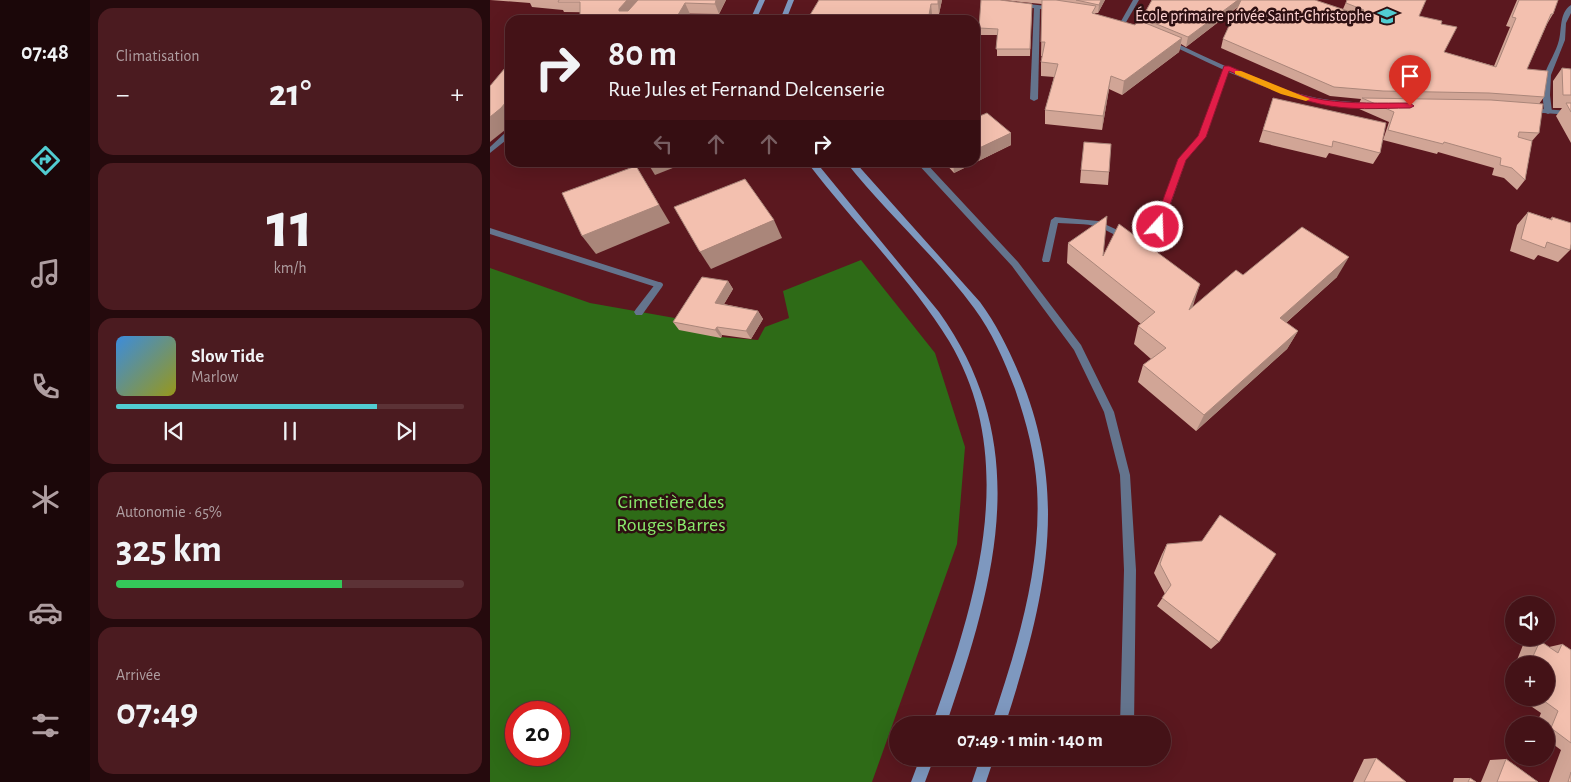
<!DOCTYPE html>
<html lang="fr">
<head>
<meta charset="utf-8">
<style>
	body { margin:0; font-family:"Alegreya Sans",sans-serif; background:#4b1b20; color:#f1f3f6; height:100vh; display:flex; flex-direction:column; font-size:19px; white-space:nowrap }
	* { box-sizing:border-box; margin:0 }
	p { font-size:16px; color:#af9ea1 }
	.icon { flex:none; width:28px; height:28px; fill:none; stroke:currentColor; stroke-width:2; stroke-linecap:round; stroke-linejoin:round }
	.map { position:relative; flex:1; overflow:hidden }
	.panel { display:flex; flex-direction:column; gap:8px; padding:8px; background:#250a0d; width:400px }
	.panel>* { flex:none }
	.guide { position:absolute; left:15px; top:15px; width:475px; height:152px; border-radius:15px; box-shadow:0 5px 20px #0002,0 0 0 1px #5c3236; background:#441217; color:#f1f3f6; overflow:hidden }
	.controls { position:absolute; left:1015px; top:596px; display:grid; gap:10px }
	.controls a { display:grid; place-items:center; width:50px; height:50px; border-radius:50%; background:#441217; box-shadow:0 5px 20px #0002,0 0 0 1px #5c3236; font-size:25px }
	.speed { position:absolute; left:15px; top:701px; display:flex; gap:10px; font-size:25px; font-weight:700; text-align:center }
	.speed>* { display:grid; place-content:center; width:65px; height:65px; border-radius:50%; background:#441217; box-shadow:0 5px 20px #0002,0 0 0 1px #5c3236; line-height:1 }
	.speed .limit { border:8px solid #d22; background:#fff; color:#111 }
	.pin { position:absolute; display:grid; place-items:center; width:42px; height:42px; color:#fff; margin:-51px -21px; border-radius:50% 50% 50% 0; rotate:-45deg; box-shadow:0 0 5px #0007 }
	.pin .icon { rotate:45deg }
	.me { position:absolute; width:55px; margin:-28px; rotate:20deg; stroke-linejoin:round; filter:drop-shadow(0 0 4px #0008) }
	.turn { display:flex; align-items:center; gap:18px; height:105px; padding:0 20px; font-size:22px }
	.turn .icon { width:65px; height:65px; stroke-width:2.5 }
	.turn b { display:block; font-size:35px; line-height:42px }
	.lanes { display:flex; align-items:center; height:48px; padding:0 20px; background:#0003; justify-content:center; gap:25px; direction:ltr }
	.lanes .off { opacity:.35 }
	.big { font-size:38px; font-weight:600; line-height:1.1 }
	.panel .tile { flex:1; display:flex; flex-direction:column; justify-content:center; gap:8px; min-width:0; padding:0 18px; border-radius:15px; background:#4b1b20 }
	.panel .dial { align-items:center; gap:0 }
	.dial b { font-size:65px; line-height:1 }
	.song { display:flex; align-items:center; gap:15px }
	.cover { width:60px; height:60px; border-radius:8px; background:linear-gradient(135deg,hsl(210 70% 55%),hsl(60 70% 35%)) }
	.played { height:5px; border-radius:2px; background:linear-gradient(90deg,#51ccd1 75%,#5c3236 75%) }
	.keys { display:flex; justify-content:space-around; direction:ltr }
	.heat { display:flex; justify-content:space-between; align-items:center; font-size:28px; direction:ltr }
	.charge { height:8px; border-radius:4px; background:linear-gradient(90deg,#34c759 65%,#5c3236 0) }
	.trip { position:absolute; left:399px; top:716px; width:282px; height:50px; border-radius:25px; background:#441217; box-shadow:0 5px 20px #0002,0 0 0 1px #5c3236; font-weight:600; line-height:50px; text-align:center }
	main { display:flex; flex:1; min-height:0 }
	.tab-bar { display:flex; flex-direction:column; width:90px; justify-content:space-around; align-items:center; background:#1b0709; color:#af9ea1 }
	.tab-bar .icon { width:35px; height:35px }
	.tab-bar .active { color:#51ccd1 }
	.tab-bar b { font-size:22px; color:#f1f3f6 }
	.map>svg:first-child { display:block }
</style>
</head>
<body>
<main>
<nav class="tab-bar">
<b>07:48</b>
<svg class="icon active" aria-label="directions" viewBox="0 0 24 24"><path d="M12 3l9 9-9 9-9-9zM9 14v-3h6M13 9l2 2-2 2"/></svg>
<svg class="icon" aria-label="music" viewBox="0 0 24 24"><path d="M9 18V5l10-2v13"/><circle cx="6" cy="18" r="3"/><circle cx="16" cy="16" r="3"/></svg>
<svg class="icon" aria-label="phone" viewBox="0 0 24 24"><path d="M5 4h4l2 5-3 2q2 4 5 5l2-3 5 2v4C11 20 4 13 5 4z"/></svg>
<svg class="icon" aria-label="climate" viewBox="0 0 24 24"><path d="M12 3v18M4 7l16 10M4 17L20 7"/></svg>
<svg class="icon" aria-label="car" viewBox="0 0 24 24"><path d="M5 17H2v-5l4-1 3-4h7l3 4 3 1v5h-3M9 17h6M6 11h13"/><circle cx="7" cy="17" r="2"/><circle cx="17" cy="17" r="2"/></svg>
<svg class="icon" aria-label="filters" viewBox="0 0 24 24"><path d="M4 7h16M4 17h16"/><circle cx="9" cy="7" r="2"/><circle cx="15" cy="17" r="2"/></svg>
</nav>
<section class="panel">
<div class="tile"><p>Climatisation</p>
<div class="heat"><a>−</a><b class="big">21°</b><a>+</a></div>
</div>
<div class="tile dial"><b>11</b><p>km/h</p></div>
<div class="tile">
<div class="song"><i class="cover"></i><div><b>Slow Tide</b><p>Marlow</p></div></div>
<div class="played"></div>
<div class="keys"><svg class="icon" aria-label="previous" viewBox="0 0 24 24"><path d="M18 5L8 12l10 7zM5 5v14"/></svg><svg class="icon" aria-label="pause" viewBox="0 0 24 24"><path d="M8 5v14M16 5v14"/></svg><svg class="icon" aria-label="next" viewBox="0 0 24 24"><path d="M6 5l10 7-10 7zM19 5v14"/></svg></div>
</div>
<div class="tile"><p>Autonomie · 65%</p><b class="big">325 km</b><div class="charge"></div></div>
<div class="tile"><p>Arrivée</p><b class="big">07:49</b></div>
</section>
<div class="map">
<svg width="1081" height="782" viewBox="0 0 1081 782">
	<rect width="100%" height="100%" fill="#5b181f"/>
	<!-- green -->
	<path fill="#2e6b17" fill-rule="evenodd" d="M371 260 445 353 475 447 467 544 382 782H0V268L100 303 196 320 231 337 268 340 275 327 299 318 293 291ZM26 712H69V755H26Z"/>
	<g fill="none" stroke-linecap="round" stroke-linejoin="round">
		<!-- lane -->
		<g fill="#64748d" fill-rule="evenodd">
			<path d="M547 5 550 7 548 99 544 101 540 99 544 7Z"/>
			<path d="M1081 5V13L1076 23 1075 40 1061 75 1060 95 1062 112 1058 114 1054 112C1053 99 1051 85 1055 73 1059 62 1066 52 1069 40 1072 29 1069 13 1081 5Z"/>
			<path d="M735 66 740 67 716 137 696 160 669 237C642 255 634 236 608 227 596 223 581 224 568 223L560 260 559 262H553L552 260 561 220 565 217 608 221 649 240 655 238 662 233 688 159 709 136Z"/>
			<path d="M426 162H435L528 262 591 345 624 412 640 475 646 570 644 725H630L634 570 630 475 614 412 584 350 522 266Z"/>
			<path d="M169 282 172 283 173 285 172 287 152 315H146L144 312 146 309 166 283Z"/>
		</g>
		<!-- street -->
		<g fill="#64748d" fill-rule="evenodd">
			<path d="M643 0H649L635 24H631L630 23Z"/>
			<path d="M530 3 565 7 568 9 565 11 528 6 527 5Z"/>
			<path d="M677 41H681C728 62 776 88 827 98 844 101 862 102 880 103L884 105 880 107C862 106 844 105 827 102 774 91 725 66 677 43Z"/>
			<path d="M1037 108 1081 111V115L1040 112H1037Z"/>
			<path d="M17 131H20V137L0 153V147Z"/>
			<path d="M0 228 172 283 173 285 169 288 0 234Z"/>
		</g>
		<!-- secondary -->
		<g fill="#7e98bf" fill-rule="evenodd">
			<path d="M269 0H275L266 20H260Z"/>
			<path d="M298 0H304L296 20H290Z"/>
			<path d="M317 162H326L449 312C545 446 505 582 456 725H442C485 604 531 461 459 341 419 276 363 223 317 162Z"/>
			<path d="M356 162H365L490 302C507 325 519 350 530 376 581 499 554 604 515 725H501C526 650 552 569 547 488 545 454 536 421 525 389 514 360 502 332 484 308 446 256 396 213 356 162Z"/>
			<path d="M430 758H444L435 782H421Z"/>
			<path d="M490 758H504L496 782H482Z"/>
		</g>
	</g>
	<!-- wall -->
	<g fill="#d1a596">
		<path d="M0 0H236L229 14 74 12 73 10 42 7 40 3Z"/>
		<path d="M452 0 449 14H442L441 20H322L320 15Z"/>
		<path d="M512 0H615L608 13H605V14L645 25 651 21 652 18 662 0 853 9 857 0 929 16 951 24 954 52 1004 66 1020 27 1016 26 1027 0H1068L1063 14 1057 24 1037 69 1054 97 1049 104V133L1042 141 1035 180 1027 190 1014 178 1002 175 1004 168 948 152 947 154 893 140 899 122 867 108 871 99 840 96 731 48 733 39 748 7 696 47 691 44 689 52 632 95 619 89 612 130 555 124V110L564 77 551 76V62L552 56H551L552 4Z"/>
		<path d="M542 4 540 56H507V35H489V28Z"/>
		<path d="M1072 68 1081 69V143L1066 116 1072 108H1063V81Z"/>
		<path d="M783 98 890 153 883 164 839 153 836 158 769 142Z"/>
		<path d="M521 133V145L464 173 454 162H485Z"/>
		<path d="M591 170 619 172 618 185 590 183Z"/>
		<path d="M1038 212 1060 219 1062 217 1080 250 1068 262 1048 255 1044 260 1020 251 1027 225Z"/>
		<path d="M578 243 613 256 704 303 702 307 753 275 847 277 796 323 808 331 797 349 706 431 648 382 653 365 661 359 644 344 648 326 651 324 577 263Z"/>
		<path d="M238 281 243 289 234 304 268 311 273 319 261 339 232 335 231 338 189 330 183 322Z"/>
		<path d="M677 544 729 642 721 649 667 606 675 594 664 573 672 554Z"/>
		<path d="M1050 641 1059 647 1072 644 1081 650V782H1059L1071 750 1056 739V725H1046L1051 713 1029 698H1056V665H1025L1033 645Z"/>
		<path d="M1024 667V693L1015 687Z"/>
		<path d="M886 758 916 782H863L874 759Z"/>
		<path d="M1016 759 1048 782H991L1000 760Z"/>
		<path d="M964 778H980L986 782H963Z"/>
	</g>
	<!-- shaded-wall -->
	<g fill="#aa867a">
		<path d="M137 0H151L135 19 129 11V9Z"/>
		<path d="M226 0H236L229 14 225 4Z"/>
		<path d="M448 0H452L449 14 448 4Z"/>
		<path d="M611 0H615L608 13 609 5Z"/>
		<path d="M748 0H752L750 5 696 47 698 37Z"/>
		<path d="M195 3 200 14 196 20H185Z"/>
		<path d="M441 4 442 14 441 20H439V15Z"/>
		<path d="M692 38 689 52 632 95 634 81Z"/>
		<path d="M621 76 619 89 612 130 613 116Z"/>
		<path d="M20 97V126L0 142V117Z"/>
		<path d="M521 133V145L464 173 463 162H485V150Z"/>
		<path d="M157 162H198L165 175Z"/>
		<path d="M146 166 180 223 106 254 92 236Z"/>
		<path d="M284 220 292 238 221 269 210 252Z"/>
		<path d="M859 257 847 277 780 337 790 318Z"/>
		<path d="M238 281 243 289 230 311 225 303Z"/>
		<path d="M710 284 704 303 693 329 699 310Z"/>
		<path d="M268 311 273 319 261 339 256 331Z"/>
		<path d="M227 327 232 335 231 338 225 330Z"/>
		<path d="M808 331 797 349 706 431 714 415Z"/>
	</g>
	<!-- building -->
	<g fill="#f3c0af" stroke="#aa867a">
		<path d="M69 0H137L129 9V11H138L148 0H226L225 4 195 3 185 20H90V2H68Z"/>
		<path d="M329 0H448V4H441L439 15H418L417 20H352L354 15H320Z"/>
		<path d="M491 0H510L542 4 540 49H506L508 29 489 28Z"/>
		<path d="M552 0H566L606 6 602 13 645 25 648 20 692 38 634 81 621 76 613 116 555 110 568 64 551 62 555 42H551Z"/>
		<path d="M586 0H611L609 5Z"/>
		<path d="M662 0H748L698 37 652 18Z"/>
		<path d="M751 0H825L867 14 872 13 874 10 856 3 857 0H936L929 16 952 21 951 24 967 27 954 52 1006 67 1026 18 1022 17 1029 0H1068L1063 14H1061L1037 69 1058 71 1054 97 999 93 893 91 844 87 733 39Z"/>
		<path d="M20 62V97L11 108 0 117V86Z"/>
		<path d="M1072 68 1081 69V95H1073Z"/>
		<path d="M783 98 896 123 890 153 843 141 842 147 773 130Z"/>
		<path d="M872 98 1001 100 1053 104 1049 133 1029 132 1028 137 1042 141 1035 180 1022 168 1010 165 1011 158 954 142 953 144 898 130 904 112Z"/>
		<path d="M1076 103H1081V112Z"/>
		<path d="M497 113 521 133 485 150V118Z"/>
		<path d="M594 142 621 144 619 172 591 170Z"/>
		<path d="M146 166 169 205 92 236 72 193Z"/>
		<path d="M255 179 284 220 210 252 184 207Z"/>
		<path d="M1038 212 1062 220V217L1081 223V244L1080 250 1057 242 1055 248 1031 239Z"/>
		<path d="M617 216 613 256 629 224 710 284 699 310 746 270 753 275 812 227 859 257 790 318 808 331 714 415 653 365 676 348 648 326 665 312 578 243Z"/>
		<path d="M212 277 238 281 225 303 268 311 256 331 227 327 225 330 183 322Z"/>
		<path d="M730 515 786 554 729 642 672 598 681 585 670 564 677 544 712 541Z"/>
		<path d="M1050 641 1068 653 1072 644 1081 650V743L1061 728 1068 711 1050 698H1056V665H1039Z"/>
		<path d="M886 758 916 782H874Z"/>
		<path d="M1016 759 1048 782H1007Z"/>
		<path d="M1081 772V782H1078Z"/>
		<path d="M980 778 986 782H978Z"/>
	</g>
	<!-- route -->
	<path fill="#e11d48" stroke="#92132f" d="M734 66H739C770 79 801 95 834 100 862 104 891 103 920 103L924 106 920 108C890 108 859 111 830 104 798 97 769 84 739 71L716 137 696 160 672 227 668 231 664 230 663 227 688 159 708 136Z"/>
	<!-- slow -->
	<path fill="#f59e0b" d="M745 71H751L820 99 816 101 791 94 745 74Z"/>
	<!-- icons -->
	<defs>
		<g id="school-bare" transform="scale(1.5)"><path d="M0-5L7-2L0 1L-7-2ZM-4 1L0 2.5L4 1V4Q0 6-4 4Z" fill="#51ccd1" stroke="#2e1012" stroke-width="2.5" paint-order="stroke"/></g>
	</defs>
	<g fill-rule="evenodd">
		<use href="#school-bare" x="897" y="16"/>
	</g>
	<g text-anchor="middle" dominant-baseline="central" stroke-width="5" stroke-linejoin="round" paint-order="stroke">
		<!-- far-poi labels -->
		<g font-size="16" fill="#ffd4d4" stroke="#2e1012" text-anchor="end">
			<text x="882" y="16">École primaire privée Saint-Christophe</text>
		</g>
		<!-- park labels -->
		<g font-size="20" fill="#89ea6b" stroke="#2e1012">
			<text x="181" y="502">Cimetière des<tspan x="181" dy="23">Rouges Barres</tspan></text>
		</g>
	</g>
</svg>
<div class="controls">
<a><svg class="icon" aria-label="sound" viewBox="0 0 24 24"><path d="M4 9h4l5-4v14l-5-4H4zM17 9q2 3 0 6"/></svg></a>
<a>+</a>
<a>−</a>
</div>
<div class="speed"><div class="limit">20</div></div>
<div class="pin" style="left:920px;top:106px;background:#d93025"><svg class="icon" aria-label="arrive" viewBox="0 0 24 24"><path d="M6 21V4h12l-3 4 3 4H6"/></svg></div>
<svg class="me" style="left:668px;top:227px" viewBox="-20 -20 40 40"><circle r="17" fill="#e11d48" stroke="#fff" stroke-width="3"/><path d="M0-11L8 9 0 5-8 9z" fill="#fff"/></svg>
<div class="trip">07:49 · 1 min · 140 m</div>
<div class="guide">
<div class="turn"><svg class="icon" aria-label="right" viewBox="0 0 24 24"><path d="M7 20v-9h11M14 6l5 5-5 5"/></svg><div><b>80 m</b>Rue Jules et Fernand Delcenserie</div></div>
<div class="lanes"><svg class="icon off" aria-label="left" viewBox="0 0 24 24"><path d="M17 20v-9H6M10 6l-5 5 5 5"/></svg><svg class="icon off" aria-label="ahead" viewBox="0 0 24 24"><path d="M12 20V5M6 11l6-6 6 6"/></svg><svg class="icon off" aria-label="ahead" viewBox="0 0 24 24"><path d="M12 20V5M6 11l6-6 6 6"/></svg><svg class="icon" aria-label="right" viewBox="0 0 24 24"><path d="M7 20v-9h11M14 6l5 5-5 5"/></svg></div>
</div>
</div>
</main>
</body>
</html>
